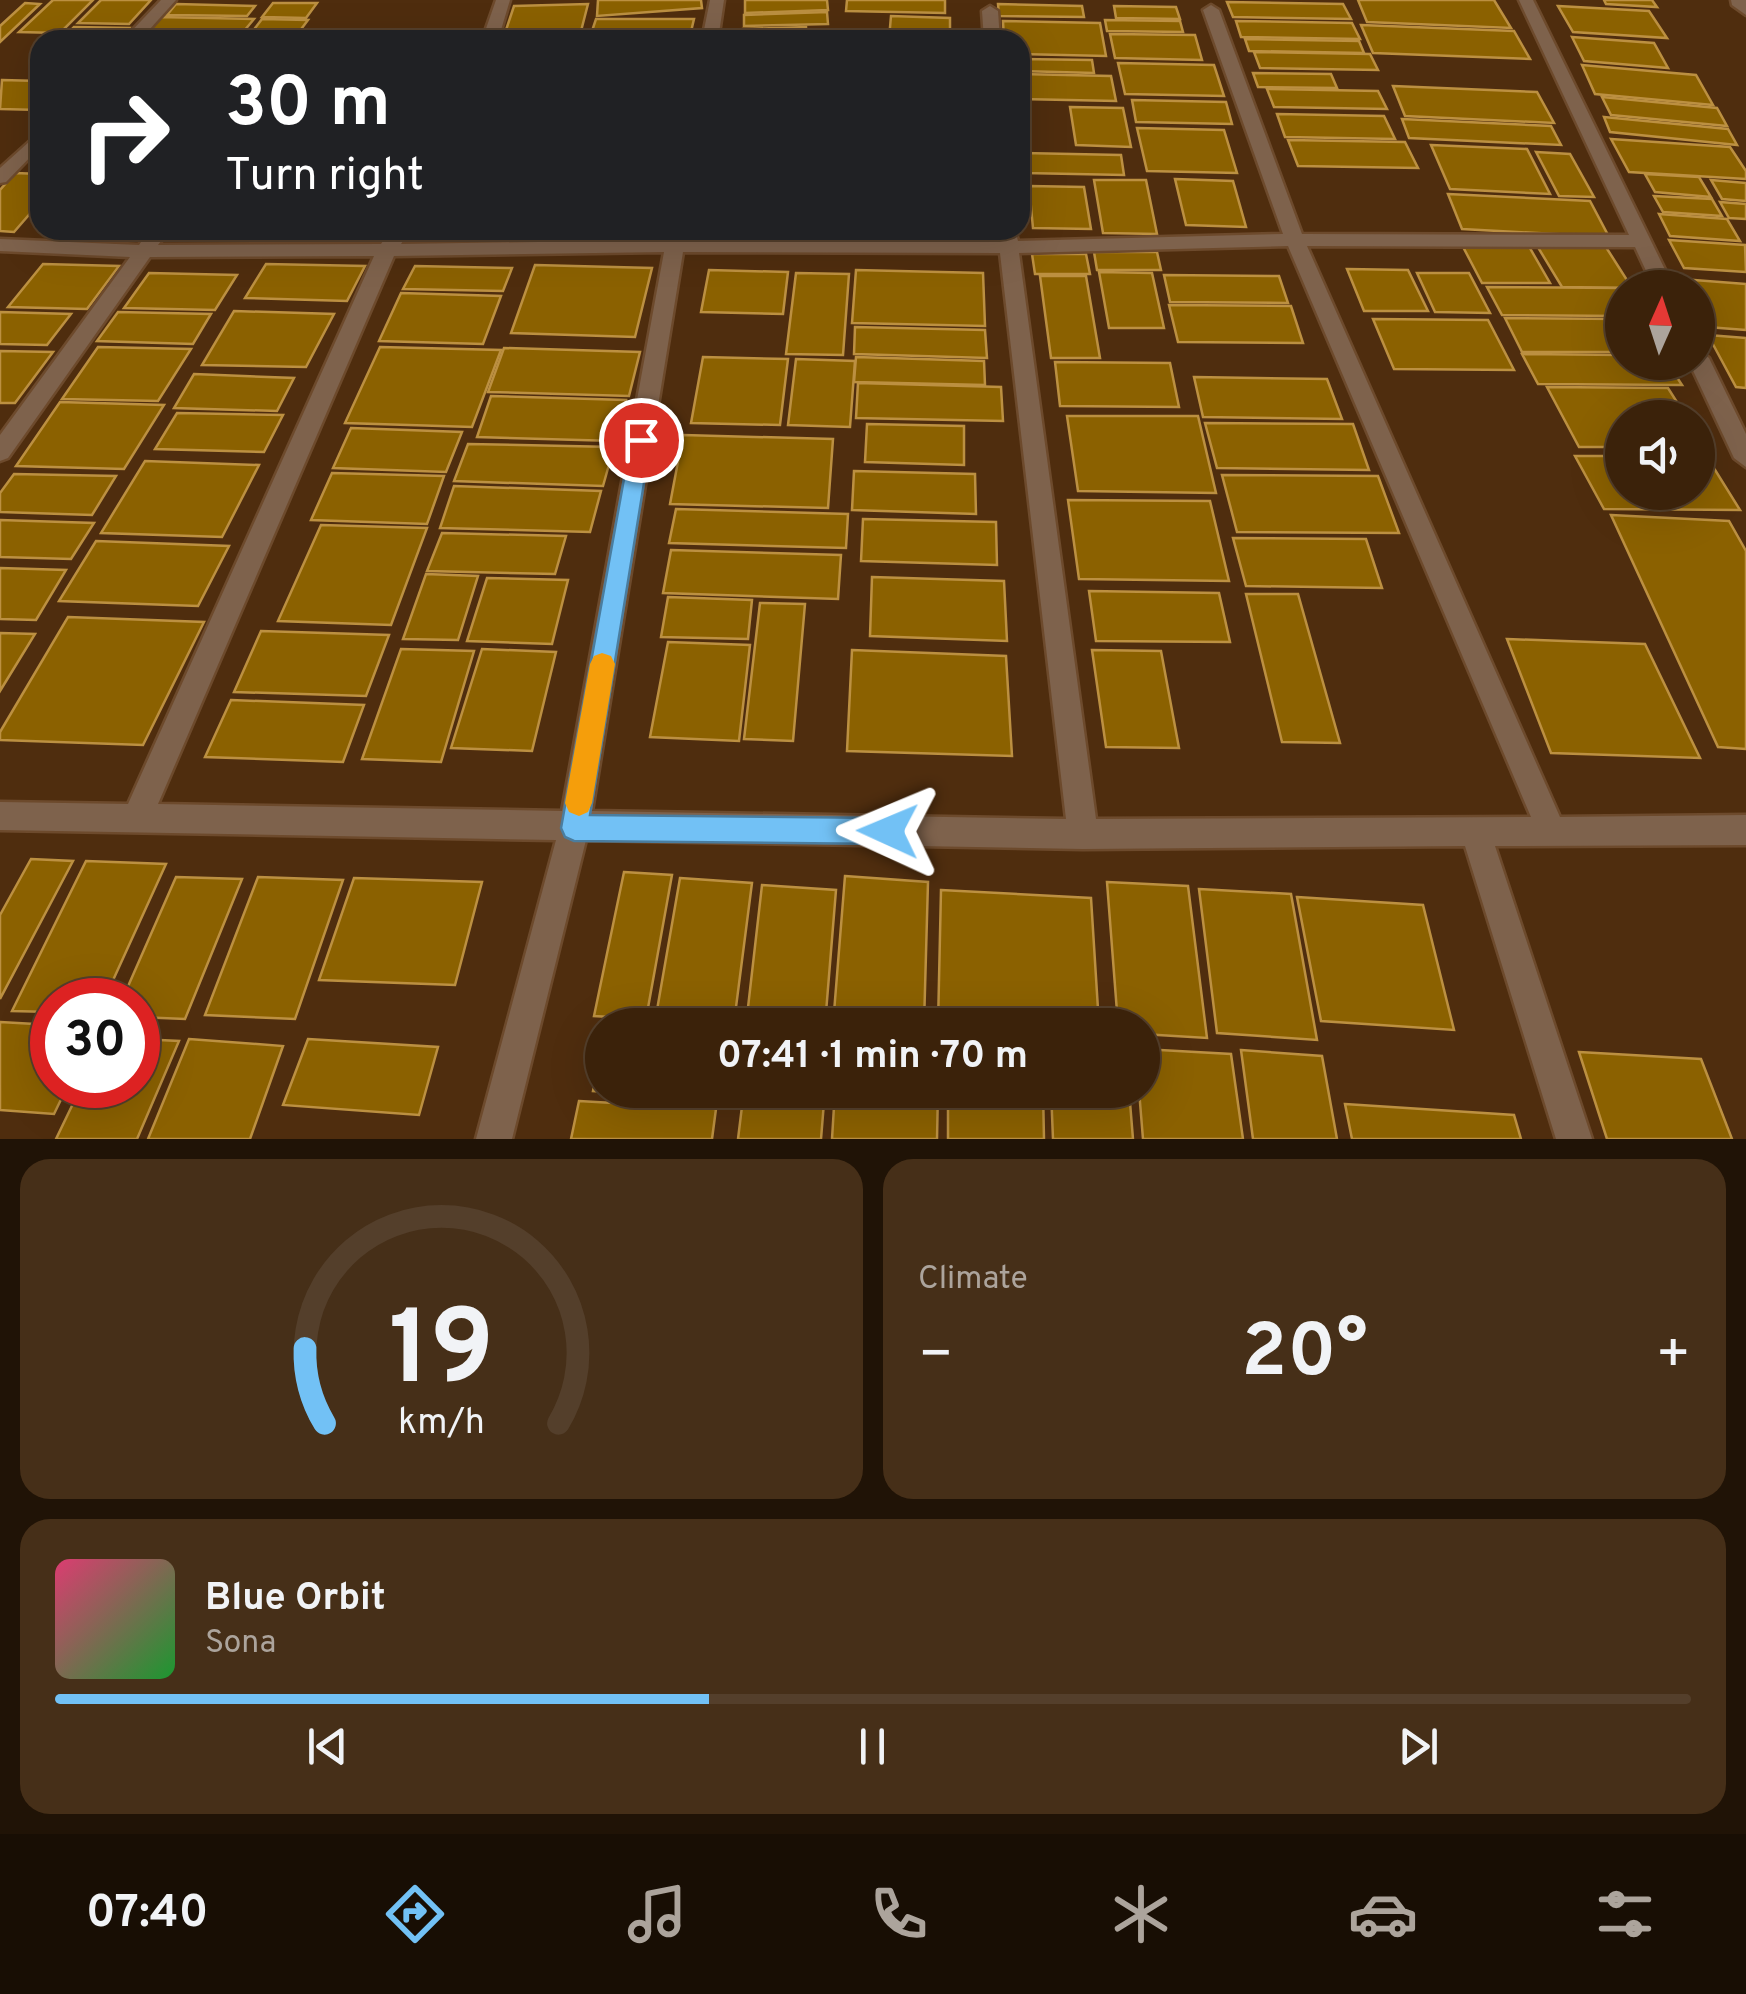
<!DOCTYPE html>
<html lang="en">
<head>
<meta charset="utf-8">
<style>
	body { margin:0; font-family:Overpass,sans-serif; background:#462f18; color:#f1f3f6; height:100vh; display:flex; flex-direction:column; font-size:38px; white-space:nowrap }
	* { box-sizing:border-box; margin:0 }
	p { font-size:32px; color:#aca49c }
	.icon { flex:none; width:55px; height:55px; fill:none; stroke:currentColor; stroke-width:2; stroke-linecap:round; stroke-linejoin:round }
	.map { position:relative; height:1139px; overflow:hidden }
	.side { display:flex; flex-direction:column; gap:20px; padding:20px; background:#201306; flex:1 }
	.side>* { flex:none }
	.guide { position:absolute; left:30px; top:30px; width:1000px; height:210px; border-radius:30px; box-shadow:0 10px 40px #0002,0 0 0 2px #543f2b; background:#202124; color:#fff; overflow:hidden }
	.needle { width:65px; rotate:3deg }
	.buttons { position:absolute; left:1605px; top:270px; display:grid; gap:20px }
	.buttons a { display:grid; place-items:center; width:110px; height:110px; border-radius:50%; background:#3b220a; box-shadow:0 10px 40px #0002,0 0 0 2px #543f2b; font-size:50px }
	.speed { position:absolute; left:30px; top:978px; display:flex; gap:20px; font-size:50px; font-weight:700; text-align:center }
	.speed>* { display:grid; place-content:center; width:130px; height:130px; border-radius:50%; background:#3b220a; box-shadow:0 10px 40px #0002,0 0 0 2px #543f2b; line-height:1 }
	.speed .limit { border:15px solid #d22; background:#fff; color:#111 }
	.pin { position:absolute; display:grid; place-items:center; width:85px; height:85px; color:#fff; margin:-42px; border:5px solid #fff; border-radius:50%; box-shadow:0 2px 10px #0007 }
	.me { position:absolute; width:110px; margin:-55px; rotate:271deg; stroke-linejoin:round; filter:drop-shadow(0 0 8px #0008) }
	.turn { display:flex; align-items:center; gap:35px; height:210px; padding:0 30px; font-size:45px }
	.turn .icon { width:130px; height:130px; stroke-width:2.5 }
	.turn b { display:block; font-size:70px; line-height:85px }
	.big { font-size:75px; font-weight:700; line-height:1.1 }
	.side .card { flex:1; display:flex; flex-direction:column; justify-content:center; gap:15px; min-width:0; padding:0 35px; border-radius:30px; background:#462f18 }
	.side .dial { align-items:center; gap:0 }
	.dial svg { height:260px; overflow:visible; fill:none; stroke:#543f2b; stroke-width:7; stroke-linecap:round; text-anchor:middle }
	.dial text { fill:#f1f3f6; stroke:none }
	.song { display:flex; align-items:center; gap:30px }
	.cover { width:120px; height:120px; border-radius:15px; background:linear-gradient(135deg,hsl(340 70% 55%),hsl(130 70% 35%)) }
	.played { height:10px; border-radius:5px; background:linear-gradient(90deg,#72c1f5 40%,#543f2b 40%) }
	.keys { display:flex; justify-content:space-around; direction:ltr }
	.heat { display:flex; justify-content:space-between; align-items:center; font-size:55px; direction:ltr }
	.side .tiles { flex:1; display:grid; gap:20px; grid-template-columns:1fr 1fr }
	.card:last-child { grid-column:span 2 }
	.trip { position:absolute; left:585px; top:1008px; width:575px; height:100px; border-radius:50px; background:#3b220a; box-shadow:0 10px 40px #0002,0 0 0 2px #543f2b; font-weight:700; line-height:100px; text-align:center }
	.dock { display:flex; height:160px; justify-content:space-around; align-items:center; background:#180e04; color:#aca49c }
	.dock .icon { width:70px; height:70px }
	.dock .selected { color:#72c1f5 }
	.dock b { font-size:45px; color:#f1f3f6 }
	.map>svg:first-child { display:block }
</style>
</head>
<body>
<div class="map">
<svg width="1746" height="1139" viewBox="0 0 1746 1139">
	<rect width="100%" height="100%" fill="#4f2d0e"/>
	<!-- building -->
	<g fill="#8b6100" stroke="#bc9041" stroke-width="2.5">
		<path d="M53 0H93L60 33 19 32Z"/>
		<path d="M101 0H151L129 24 78 23Z"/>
		<path d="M598 0H701L702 8 597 16Z"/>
		<path d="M745 0H827L828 10 745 13Z"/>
		<path d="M847 0H945V13L846 11Z"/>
		<path d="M1358 0H1494L1511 28 1367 22Z"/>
		<path d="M1604 0H1652L1657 7 1606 4Z"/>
		<path d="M1227 2 1343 4 1351 19 1233 17Z"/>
		<path d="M25 3 40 4 0 42V26Z"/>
		<path d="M273 3H317L306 18 262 17Z"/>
		<path d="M176 4 255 6 247 16 167 15Z"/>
		<path d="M588 4 581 31 505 33 514 6Z"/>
		<path d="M998 4 1082 6 1084 17 999 16Z"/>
		<path d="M1114 6 1176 7 1180 19 1116 18Z"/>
		<path d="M1558 6 1649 11 1667 38 1573 32Z"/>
		<path d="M827 12 828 24 744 26V15Z"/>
		<path d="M891 16 950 18V40L889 39Z"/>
		<path d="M159 17 254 19 239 37 143 35Z"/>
		<path d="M262 19 308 20 293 40H246Z"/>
		<path d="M596 19H694L689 40H589Z"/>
		<path d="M1105 20 1180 21 1183 32 1107 31Z"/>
		<path d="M1003 21 1100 23 1106 56 1020 54V40H1004Z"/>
		<path d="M1236 21 1352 23 1360 39 1241 37Z"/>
		<path d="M1361 25 1514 31 1530 59 1373 53Z"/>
		<path d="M74 27 129 28 118 40H61Z"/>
		<path d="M806 27V40H743V29Z"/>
		<path d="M1110 34 1195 35 1202 60 1115 58Z"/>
		<path d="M583 35 582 40H500L501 37Z"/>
		<path d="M1572 37 1654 43 1668 68 1584 61Z"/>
		<path d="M1245 39 1359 41 1364 53 1249 51Z"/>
		<path d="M1254 52 1370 54 1378 70 1260 68Z"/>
		<path d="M1020 59 1092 60 1094 73 1020 71Z"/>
		<path d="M1118 63 1214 65 1224 96 1125 94Z"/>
		<path d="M1582 65 1696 75 1713 105 1595 94Z"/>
		<path d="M1253 73 1331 74 1337 88 1258 87Z"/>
		<path d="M1020 74 1111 76 1116 101 1020 99Z"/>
		<path d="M2 80 40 81V110L0 109Z"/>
		<path d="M1393 86 1537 92 1554 123 1405 116Z"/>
		<path d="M1267 89 1378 91 1387 109 1274 107Z"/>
		<path d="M1602 97 1717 108 1727 126 1611 115Z"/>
		<path d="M1132 100 1226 102 1232 124 1136 122Z"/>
		<path d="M1070 107 1123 108 1131 147 1076 145Z"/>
		<path d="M1277 114 1384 116 1395 139 1285 137Z"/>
		<path d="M1604 117 1728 129 1737 145 1610 132Z"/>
		<path d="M1402 119 1551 126 1561 145 1409 138Z"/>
		<path d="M1137 128 1224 130 1237 173 1147 171Z"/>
		<path d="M1611 139 1730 147 1746 171V179L1629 172Z"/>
		<path d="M1288 140 1405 142 1418 168 1298 166Z"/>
		<path d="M1431 145 1527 149 1550 194 1450 189Z"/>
		<path d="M1536 152 1570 154 1594 197 1559 196Z"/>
		<path d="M1023 153 1121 155 1124 175 1025 173Z"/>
		<path d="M15 173 40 174V202L14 232 0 231V190Z"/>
		<path d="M1645 174 1699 177 1711 197 1655 192Z"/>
		<path d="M1175 179 1233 181 1246 227 1186 225Z"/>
		<path d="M1094 180H1146L1157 234 1103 233Z"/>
		<path d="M1711 180 1746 183V201L1722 199Z"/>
		<path d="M1029 186 1084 187 1091 229 1033 228Z"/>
		<path d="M1448 194 1590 201 1609 237 1462 229Z"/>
		<path d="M1654 196 1712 199 1722 216 1663 212Z"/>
		<path d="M1720 202 1746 204V219L1729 218Z"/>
		<path d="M1659 214 1727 219 1740 241 1670 236Z"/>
		<path d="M175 230H263L259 237 172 235Z"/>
		<path d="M278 230H375L372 236 276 234Z"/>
		<path d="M1669 240 1745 245 1746 272 1684 268Z"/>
		<path d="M1461 243H1527L1550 283H1482Z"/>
		<path d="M1536 244H1604L1632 288 1562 287Z"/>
		<path d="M1094 252H1157L1161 270H1097Z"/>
		<path d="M1032 254H1086L1090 274H1035Z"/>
		<path d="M43 264 119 266 87 309 8 307Z"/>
		<path d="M266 264 365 266 347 301 245 298Z"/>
		<path d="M535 265 652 268 635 337 511 333Z"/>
		<path d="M415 266 512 268 503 291 403 289Z"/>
		<path d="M1347 269 1408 270 1428 311H1364Z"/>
		<path d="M709 270 788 272 783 314 701 312Z"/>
		<path d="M856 270 983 273 985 326 852 323Z"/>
		<path d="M1099 272 1152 273 1164 328H1109Z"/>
		<path d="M149 273 237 275 215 310 124 308Z"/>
		<path d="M796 273 849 274 843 355 786 354Z"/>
		<path d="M1417 273H1469L1490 313 1435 312Z"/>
		<path d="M1164 275 1279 276 1288 303 1170 302Z"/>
		<path d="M1040 276H1086L1100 358H1051Z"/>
		<path d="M1681 279 1746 284V330L1707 327 1698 310V288H1685Z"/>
		<path d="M1487 287 1622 288V316L1502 315Z"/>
		<path d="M401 293 501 296 483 344 379 341Z"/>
		<path d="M1169 305 1291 306 1303 343 1178 342Z"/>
		<path d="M234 311 334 314 306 367 202 365Z"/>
		<path d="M118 312 211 314 193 344 97 341Z"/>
		<path d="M0 313V312L71 314 47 345 0 344Z"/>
		<path d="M1505 318 1622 319V352H1522Z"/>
		<path d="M1373 319 1488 320 1514 370 1394 369Z"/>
		<path d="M855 327 985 330 987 358 854 354Z"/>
		<path d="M1708 335 1746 338V388L1736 387Z"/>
		<path d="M98 347 191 349 158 401 62 399Z"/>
		<path d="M380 347 501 350 472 427 345 423Z"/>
		<path d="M504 348 640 352 629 396 488 392Z"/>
		<path d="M0 351 53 352 15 403H0Z"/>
		<path d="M1522 354 1622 355V362H1667L1682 385 1538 384Z"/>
		<path d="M703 357 788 359 780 425 691 423Z"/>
		<path d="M856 357 984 361 985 385 854 382Z"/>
		<path d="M796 359 855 361 850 427 788 425Z"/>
		<path d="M1055 362 1170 363 1179 407 1060 406Z"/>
		<path d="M194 374 294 378 277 411 174 408Z"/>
		<path d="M1194 377 1327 379 1342 419 1203 417Z"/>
		<path d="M858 383 1001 387 1003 421 856 418Z"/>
		<path d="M1547 387 1668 388 1687 418H1622V447H1579Z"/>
		<path d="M491 396 626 400 615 441 477 437Z"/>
		<path d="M60 402 164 405 124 469 16 466Z"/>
		<path d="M177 413 283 415 264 452 155 449Z"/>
		<path d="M1067 416H1198L1216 493 1078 491Z"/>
		<path d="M1205 423 1353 424 1369 470 1217 468Z"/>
		<path d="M867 424 964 426V465L865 462Z"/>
		<path d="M351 428 462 432 446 472 333 468Z"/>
		<path d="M683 435 833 439 828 508 670 504Z"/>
		<path d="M468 444 614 447 603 486 454 481Z"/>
		<path d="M1575 456H1622V492H1698V456L1707 457 1740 510 1604 509Z"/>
		<path d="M145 461 259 465 222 537 101 533Z"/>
		<path d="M854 471 975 474 976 514 852 510Z"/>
		<path d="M332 473 444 476 427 524 311 520Z"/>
		<path d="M14 474 116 476 92 515 0 512V493Z"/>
		<path d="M1222 475 1378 476 1399 533 1237 532Z"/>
		<path d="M454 486 601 491 590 532 440 528Z"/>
		<path d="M1068 500 1210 501 1229 581 1079 579Z"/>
		<path d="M676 509 848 514 846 548 669 543Z"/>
		<path d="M1611 515 1729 521 1746 551V749L1718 747Z"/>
		<path d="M863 519 996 522 997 565 861 561Z"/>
		<path d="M0 520 94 523 71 559 0 557Z"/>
		<path d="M321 525 427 528 391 625 278 621Z"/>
		<path d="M442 533 566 536 555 574 427 571Z"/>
		<path d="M1233 538 1366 539 1382 588 1246 586Z"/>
		<path d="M96 541 229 546 198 606 59 601Z"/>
		<path d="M671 550 841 555 838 599 663 593Z"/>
		<path d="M0 568 66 570 36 620 0 619Z"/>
		<path d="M426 574 478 576 458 640 403 639Z"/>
		<path d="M872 577 1004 581 1007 641 870 636Z"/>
		<path d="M487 578 568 580 552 644 467 641Z"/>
		<path d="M1089 591 1219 593 1230 642 1096 641Z"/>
		<path d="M1246 594H1298L1340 743 1282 742Z"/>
		<path d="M668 597 752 600 748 639 661 637Z"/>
		<path d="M760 603 805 604 793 741 744 739Z"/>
		<path d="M68 617 204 622 143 745 0 740V732Z"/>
		<path d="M261 631 389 635 366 696 234 692Z"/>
		<path d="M0 633 35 634 0 691Z"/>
		<path d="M1507 639 1645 644 1700 758 1551 753Z"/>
		<path d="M668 642 750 645 739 741 650 737Z"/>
		<path d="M401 649 474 651 441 762 362 759Z"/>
		<path d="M482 649 556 652 532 751 451 748Z"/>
		<path d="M852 650 1006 656 1012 756 847 751Z"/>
		<path d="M1092 650 1161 651 1179 748 1106 747Z"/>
		<path d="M231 700 364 705 343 762 205 757Z"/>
		<path d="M31 859 73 861 0 999V915Z"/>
		<path d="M86 861 166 864 104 1000H52V1012L12 1011Z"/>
		<path d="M624 872 672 875 646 1019 594 1016Z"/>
		<path d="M845 876 928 882 924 1025H833Z"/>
		<path d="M176 877 242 879 185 1019 138 1017V1000H122Z"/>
		<path d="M258 877 343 880 295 1019 205 1015Z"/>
		<path d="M354 878 482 882 455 985 319 980Z"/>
		<path d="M680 878 752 883 735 1015 657 1010Z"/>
		<path d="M1107 882 1188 886 1207 1038 1142 1034V1025H1118Z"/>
		<path d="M762 885 836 890 825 1025H746Z"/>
		<path d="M1199 889 1291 894 1317 1040 1217 1033Z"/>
		<path d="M941 890 1091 898 1099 1025H938Z"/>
		<path d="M1297 897 1423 905 1454 1030 1321 1021Z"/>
		<path d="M0 1022 52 1025V1085H68L54 1114 0 1110Z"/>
		<path d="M138 1039 179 1041 137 1139H56L82 1085H138Z"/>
		<path d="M189 1039 283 1046 250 1139H148Z"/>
		<path d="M308 1039 438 1047 419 1115 283 1105Z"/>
		<path d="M602 1044V1090H720L719 1099 593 1091Z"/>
		<path d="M1142 1049 1231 1054 1243 1139H1143L1139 1090H1142Z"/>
		<path d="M1241 1050 1322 1056 1337 1139H1253Z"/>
		<path d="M1579 1052 1701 1059 1732 1139H1607Z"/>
		<path d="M744 1090H825L821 1139H738Z"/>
		<path d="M835 1090H938L937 1139H832Z"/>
		<path d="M948 1090H1043L1044 1139H948Z"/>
		<path d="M1051 1090H1129L1133 1139H1053Z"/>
		<path d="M579 1101 716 1109 712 1139H571Z"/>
		<path d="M1345 1104 1514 1115 1521 1139H1352Z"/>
	</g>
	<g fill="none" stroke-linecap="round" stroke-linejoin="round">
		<!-- service casing -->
		<g stroke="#6d4a2c" stroke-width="5">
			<path id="service" d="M1731 0H1746V15L1732 5Z"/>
		</g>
		<!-- minor casing -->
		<g stroke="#6d4a2c" stroke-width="5">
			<g id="minor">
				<path d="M161 0H176L140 40H123Z"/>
				<path d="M496 0H510L498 40H482Z"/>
				<path d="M710 0H724L718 40H702Z"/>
				<path d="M1519 0H1533L1674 288H1654L1635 247 1307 246 1560 817 1746 815V845L1495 846 1592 1139H1556L1465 846 1083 849 586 840 512 1139H476L556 840 0 830V802L128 804 374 256 150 257 8 458 0 461V435L130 257 0 251V239L139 245 149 230H169L158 245 381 244 390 230H410L401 244 666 240 669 230H685V240L998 241 999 230H1015L1018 241 1283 234 1203 10 1211 5 1219 10 1302 234 1629 235ZM1288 246 1531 817 1096 819 1019 253ZM664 252 562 811 158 804 394 256ZM683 252 1000 253 1066 819 592 811Z"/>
				<path d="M990 6 998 11 1000 40H984L982 11Z"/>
				<path d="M40 132V147L6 182 0 183V168Z"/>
				<path d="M1698 350 1709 358 1746 434V467L1734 458 1689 362H1698Z"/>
			</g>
		</g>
		<!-- service -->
		<use href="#service" fill="#7e624c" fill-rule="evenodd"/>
		<!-- minor -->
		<use href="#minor" fill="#7e624c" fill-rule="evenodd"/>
	</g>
	<!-- route -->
	<path fill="#72c1f5" stroke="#4a7d9f" stroke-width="2.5" d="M641 432 651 440 590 815 888 818 897 822 901 831 897 841 888 844 574 841 565 837 561 828 631 440Z"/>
	<!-- slow -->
	<path fill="#f59e0b" d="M602 653 611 656 615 664 592 803 588 812 579 816 569 812 565 803 590 664 594 656Z"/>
</svg>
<div class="buttons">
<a><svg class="needle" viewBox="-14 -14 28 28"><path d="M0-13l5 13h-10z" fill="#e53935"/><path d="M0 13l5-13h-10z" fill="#aca49c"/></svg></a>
<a><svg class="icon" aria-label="sound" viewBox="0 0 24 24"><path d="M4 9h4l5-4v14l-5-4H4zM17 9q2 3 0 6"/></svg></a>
</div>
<div class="speed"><div class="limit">30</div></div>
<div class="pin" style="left:641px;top:440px;background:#d93025"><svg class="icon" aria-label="arrive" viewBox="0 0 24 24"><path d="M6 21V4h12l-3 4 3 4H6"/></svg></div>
<svg class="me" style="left:888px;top:831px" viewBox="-20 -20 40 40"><path d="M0-17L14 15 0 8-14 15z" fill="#72c1f5" stroke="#fff" stroke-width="4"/></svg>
<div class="trip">07:41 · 1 min · 70 m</div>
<div class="guide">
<div class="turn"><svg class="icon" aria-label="right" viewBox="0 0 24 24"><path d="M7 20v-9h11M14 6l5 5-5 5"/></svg><div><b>30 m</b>Turn right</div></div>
</div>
</div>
<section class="side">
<div class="tiles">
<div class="card dial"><svg viewBox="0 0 100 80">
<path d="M14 69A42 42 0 1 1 86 69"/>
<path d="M14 69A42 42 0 0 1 8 46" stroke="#72c1f5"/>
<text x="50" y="56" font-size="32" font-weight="700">19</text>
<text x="50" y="72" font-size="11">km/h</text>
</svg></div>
<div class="card"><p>Climate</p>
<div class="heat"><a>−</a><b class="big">20°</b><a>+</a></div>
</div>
<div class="card">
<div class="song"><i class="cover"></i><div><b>Blue Orbit</b><p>Sona</p></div></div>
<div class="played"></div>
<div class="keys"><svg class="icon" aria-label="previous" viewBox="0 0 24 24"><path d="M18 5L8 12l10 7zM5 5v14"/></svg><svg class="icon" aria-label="pause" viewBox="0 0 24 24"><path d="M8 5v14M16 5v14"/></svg><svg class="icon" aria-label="next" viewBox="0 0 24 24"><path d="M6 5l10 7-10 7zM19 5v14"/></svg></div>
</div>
</div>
</section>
<nav class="dock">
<b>07:40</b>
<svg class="icon selected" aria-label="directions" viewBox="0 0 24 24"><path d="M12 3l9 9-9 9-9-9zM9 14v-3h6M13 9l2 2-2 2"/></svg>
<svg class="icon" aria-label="music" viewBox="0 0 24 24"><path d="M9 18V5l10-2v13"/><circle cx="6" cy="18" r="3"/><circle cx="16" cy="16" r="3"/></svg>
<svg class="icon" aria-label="phone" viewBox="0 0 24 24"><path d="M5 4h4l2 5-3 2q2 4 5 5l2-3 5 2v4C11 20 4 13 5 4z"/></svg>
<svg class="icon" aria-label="climate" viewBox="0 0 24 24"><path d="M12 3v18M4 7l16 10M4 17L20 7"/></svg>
<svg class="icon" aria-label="car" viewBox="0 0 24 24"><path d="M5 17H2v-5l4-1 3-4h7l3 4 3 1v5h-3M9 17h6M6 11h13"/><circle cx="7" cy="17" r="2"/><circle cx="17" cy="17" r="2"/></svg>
<svg class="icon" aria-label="filters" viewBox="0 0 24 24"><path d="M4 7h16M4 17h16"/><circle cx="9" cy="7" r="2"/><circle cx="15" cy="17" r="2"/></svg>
</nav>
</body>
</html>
